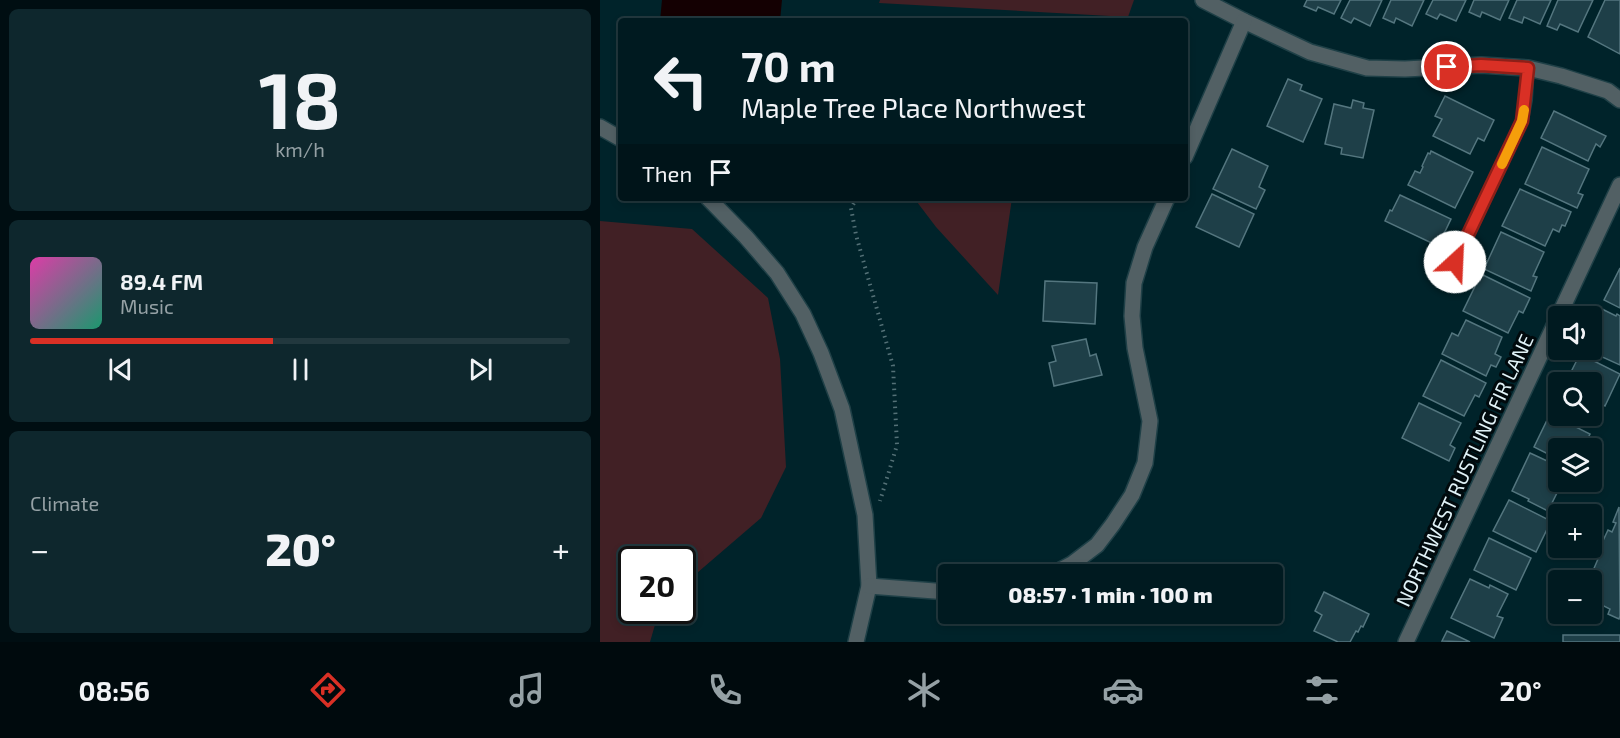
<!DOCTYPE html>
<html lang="en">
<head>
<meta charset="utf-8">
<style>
	body { margin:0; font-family:"Exo 2",sans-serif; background:#0e272d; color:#f1f3f6; height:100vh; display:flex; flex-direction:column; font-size:22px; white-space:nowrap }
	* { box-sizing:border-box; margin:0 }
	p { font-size:20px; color:#95a1a5 }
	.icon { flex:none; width:33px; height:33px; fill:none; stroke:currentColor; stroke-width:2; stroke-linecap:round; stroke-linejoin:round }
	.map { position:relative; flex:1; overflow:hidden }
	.panel { display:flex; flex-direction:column; gap:9px; padding:9px; background:#000e12; width:600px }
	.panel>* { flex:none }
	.hud { position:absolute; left:18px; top:18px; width:570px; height:183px; border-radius:6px; box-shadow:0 3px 9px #0003,0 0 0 2px #22383e; background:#001a20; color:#f1f3f6; overflow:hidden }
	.fabs { position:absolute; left:948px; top:306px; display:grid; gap:12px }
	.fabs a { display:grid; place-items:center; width:54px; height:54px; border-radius:6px; background:#001a20; box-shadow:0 3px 9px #0003,0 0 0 2px #22383e; font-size:30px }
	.speed { position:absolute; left:18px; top:546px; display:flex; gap:12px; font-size:30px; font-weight:700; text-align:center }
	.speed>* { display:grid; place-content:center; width:78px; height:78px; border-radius:50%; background:#001a20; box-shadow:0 3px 9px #0003,0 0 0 2px #22383e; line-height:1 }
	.speed .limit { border:3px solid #111; border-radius:9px; background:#fff; color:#111 }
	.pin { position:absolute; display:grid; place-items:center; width:51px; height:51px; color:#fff; margin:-26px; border:3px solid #fff; border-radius:50%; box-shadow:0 2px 6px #0007 }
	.me { position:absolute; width:66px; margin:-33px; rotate:25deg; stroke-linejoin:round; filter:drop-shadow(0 0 4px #0008) }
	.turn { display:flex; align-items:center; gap:21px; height:126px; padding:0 24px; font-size:27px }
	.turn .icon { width:78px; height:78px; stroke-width:2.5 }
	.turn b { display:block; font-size:42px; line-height:51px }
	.then { display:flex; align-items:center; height:57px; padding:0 24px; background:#0003; gap:12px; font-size:22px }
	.big { font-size:45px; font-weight:800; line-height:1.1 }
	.panel .tile { flex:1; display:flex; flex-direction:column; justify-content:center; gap:9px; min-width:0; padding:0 21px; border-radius:9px; background:#0e272d }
	.panel .dial { align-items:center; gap:0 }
	.dial b { font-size:78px; line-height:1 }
	.song { display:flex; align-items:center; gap:18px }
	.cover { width:72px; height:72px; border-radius:9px; background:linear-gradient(135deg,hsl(320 70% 55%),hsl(160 70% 35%)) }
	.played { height:6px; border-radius:3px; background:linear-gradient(90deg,#d93025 45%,#22383e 45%) }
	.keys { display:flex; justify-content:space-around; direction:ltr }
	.heat { display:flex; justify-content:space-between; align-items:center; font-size:33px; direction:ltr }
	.trip { position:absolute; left:338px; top:564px; width:345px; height:60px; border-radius:6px; background:#001a20; box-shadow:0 3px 9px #0003,0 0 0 2px #22383e; font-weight:800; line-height:60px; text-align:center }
	.tab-bar { display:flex; height:96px; justify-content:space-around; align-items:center; background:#000a0d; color:#95a1a5 }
	.tab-bar .icon { width:42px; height:42px }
	.tab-bar .selected { color:#d93025 }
	.tab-bar b { font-size:27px; color:#f1f3f6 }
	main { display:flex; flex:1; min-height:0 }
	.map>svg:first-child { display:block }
</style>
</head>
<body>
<main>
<section class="panel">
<div class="tile dial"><b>18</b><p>km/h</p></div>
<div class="tile">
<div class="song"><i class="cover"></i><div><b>89.4 FM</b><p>Music</p></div></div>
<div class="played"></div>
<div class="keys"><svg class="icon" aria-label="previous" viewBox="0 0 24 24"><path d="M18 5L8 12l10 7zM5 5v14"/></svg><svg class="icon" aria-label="pause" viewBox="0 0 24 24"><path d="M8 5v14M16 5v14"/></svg><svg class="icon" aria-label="next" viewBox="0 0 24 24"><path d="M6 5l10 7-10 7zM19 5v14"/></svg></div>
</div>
<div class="tile"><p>Climate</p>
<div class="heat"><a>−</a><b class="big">20°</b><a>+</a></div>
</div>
</section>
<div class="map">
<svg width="1020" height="642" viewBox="0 0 1020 642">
	<rect width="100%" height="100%" fill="#00232a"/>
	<!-- green -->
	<g fill="#412025">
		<path d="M280 0H534L528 17 279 3Z"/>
		<path d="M314 198H412L398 295 336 227Z"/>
		<path d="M0 221 92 229 168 298 180 359 186 467 161 518 83 585 82 560H32V610L59 611 50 642H0Z"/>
	</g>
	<!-- water -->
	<path fill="#140002" d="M62 0H182L180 21H60Z"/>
	<!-- building -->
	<g fill="#1e3f48" stroke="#54767f" stroke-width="1.5">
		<path d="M707 0H741L734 14 718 7 716 11 704 6Z"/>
		<path d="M750 0H782L770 26 754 18 751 23 741 18Z"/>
		<path d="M791 0H824L812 26 796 18 794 23 783 18Z"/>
		<path d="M833 0H866L856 21 840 14 837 19 826 14Z"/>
		<path d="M874 0H909L900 20 882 12 880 17 869 12Z"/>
		<path d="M917 0H951L940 24 924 17 922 23 909 18Z"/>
		<path d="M958 0H993L978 32 960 24 957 30 947 26Z"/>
		<path d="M1005 0H1020V54L988 37Z"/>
		<path d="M688 79 702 85 700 90 722 99 703 142 667 126Z"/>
		<path d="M845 96 894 120 884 141 878 138 870 154 833 136 842 119 835 116Z"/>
		<path d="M753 100 764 103 763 108 774 110 763 158 741 154 742 148 725 144 734 104 751 108Z"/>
		<path d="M954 111 1006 136 1000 147 996 144 988 161 941 138Z"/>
		<path d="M942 147 989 169 978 193 983 195 977 208 925 184Z"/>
		<path d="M632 149 668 166 659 187 665 190 656 209 613 189Z"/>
		<path d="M831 151 873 172 855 208 808 185 815 171 820 173 823 167 822 166 828 153 830 154Z"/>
		<path d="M920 189 971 212 965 226 962 225 959 232 953 229 945 246 902 226Z"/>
		<path d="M612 194 654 214 639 247 596 227Z"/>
		<path d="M800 195 851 219 838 246 785 221 790 210 792 211Z"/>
		<path d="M901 232 944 252 933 276 937 277 931 291 884 269Z"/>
		<path d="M1020 268V308L1004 300Z"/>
		<path d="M881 274 930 298 923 313 919 311 908 333 863 311Z"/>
		<path d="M445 281 497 283 495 324 443 321Z"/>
		<path d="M1000 308 1016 316 1017 314 1020 316V365L987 350H992V326Z"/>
		<path d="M866 320 902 337 895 354 901 357 896 367 891 365 886 376 842 354 852 333 858 336Z"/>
		<path d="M486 339 490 356 496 354 502 375 454 386 449 363 456 361 452 346Z"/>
		<path d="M980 354 1020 374 1005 406 992 399V382H966Z"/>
		<path d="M841 360 886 383 879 397 875 395 864 416 823 396Z"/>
		<path d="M819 403 861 423 850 445 855 448 849 461 802 438Z"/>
		<path d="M950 414 990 434 983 448H958V459L934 447Z"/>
		<path d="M930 453 958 466V482H969L964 491 959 489 948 511 928 501 929 499 912 491Z"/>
		<path d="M909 500 951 521 936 552 893 531Z"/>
		<path d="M1019 507 1020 616 1019 619 1008 614 1010 609 992 600V580H984L985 578 989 580 998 559 995 558 1008 530 1012 532 1016 523 1013 522Z"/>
		<path d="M889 538 931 558 916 590 874 570Z"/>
		<path d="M870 579 889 588 890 585 908 594 897 616 903 618 894 638 851 618Z"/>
		<path d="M724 592 769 614 763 627 761 626 758 632 756 631 750 642H738L714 631 722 615 715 611Z"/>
		<path d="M847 631 870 642 842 641Z"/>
		<rect x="963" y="635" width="57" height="7"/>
	</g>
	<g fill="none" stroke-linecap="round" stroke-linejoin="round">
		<!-- lane casing -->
		<g stroke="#1f4047" stroke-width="14">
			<path id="lane" d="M855 262 922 121 926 100 928 68"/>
		</g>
		<!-- street casing -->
		<g stroke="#1f4047" stroke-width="18">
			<g id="street">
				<path d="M603 0 644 21 710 52 767 68 805 69 881 65 928 68 961 76 1008 91 1020 100"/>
				<path d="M0 127 21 139"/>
				<path d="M585 157 644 21"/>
				<path d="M108 198 146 237 177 273 203 314 221 353 242 409 265 515 269 586 256 642"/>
				<path d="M453 574 472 564 497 545 513 524 532 495 545 463 550 421 535 348 532 316 534 283 545 247 567 198"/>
				<path d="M269 586 348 592"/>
				<path d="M806 642 1020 185"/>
			</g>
		</g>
		<!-- path -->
		<path stroke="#547177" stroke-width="4" stroke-dasharray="1.5 4.5" stroke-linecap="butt" d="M257 198 251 208 256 235 293 366 297 445 280 501"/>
		<!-- lane -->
		<use href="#lane" stroke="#526064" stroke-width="10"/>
		<!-- street -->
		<use href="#street" stroke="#526064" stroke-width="15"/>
	</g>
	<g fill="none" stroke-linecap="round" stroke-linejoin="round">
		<!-- route casing -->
		<g stroke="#8d1f18" stroke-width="15">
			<path id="route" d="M847 67 881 65 928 68 922 121 855 262"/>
		</g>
		<!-- route -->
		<use href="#route" stroke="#d93025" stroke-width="10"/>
		<!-- slow -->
		<path stroke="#f59e0b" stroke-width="10" d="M902 164 922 121 924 110"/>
	</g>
	<g text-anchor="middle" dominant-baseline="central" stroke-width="6" stroke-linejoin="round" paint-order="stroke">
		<!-- street labels -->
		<g font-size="20" fill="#e0f2f7" stroke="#010a0d">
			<text transform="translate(864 470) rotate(-65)">NORTHWEST RUSTLING FIR LANE</text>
		</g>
	</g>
</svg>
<div class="fabs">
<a><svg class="icon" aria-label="sound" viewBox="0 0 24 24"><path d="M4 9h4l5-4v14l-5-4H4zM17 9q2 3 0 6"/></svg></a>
<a><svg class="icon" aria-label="search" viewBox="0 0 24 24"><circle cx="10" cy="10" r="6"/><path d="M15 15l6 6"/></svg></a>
<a><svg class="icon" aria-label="layers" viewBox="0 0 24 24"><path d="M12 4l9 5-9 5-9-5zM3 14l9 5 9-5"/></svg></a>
<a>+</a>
<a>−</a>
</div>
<div class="speed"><div class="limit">20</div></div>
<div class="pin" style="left:847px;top:67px;background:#d93025"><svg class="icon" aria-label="arrive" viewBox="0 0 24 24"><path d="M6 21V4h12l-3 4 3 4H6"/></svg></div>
<svg class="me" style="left:855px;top:262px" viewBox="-20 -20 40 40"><circle r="19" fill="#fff"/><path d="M0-13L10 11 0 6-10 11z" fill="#d93025"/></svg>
<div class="trip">08:57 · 1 min · 100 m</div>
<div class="hud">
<div class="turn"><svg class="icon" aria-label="left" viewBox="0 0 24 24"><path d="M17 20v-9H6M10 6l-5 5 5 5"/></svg><div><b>70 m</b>Maple Tree Place Northwest</div></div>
<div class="then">Then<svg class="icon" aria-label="arrive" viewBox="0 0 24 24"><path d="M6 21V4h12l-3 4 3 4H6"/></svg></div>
</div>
</div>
</main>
<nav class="tab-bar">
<b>08:56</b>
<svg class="icon selected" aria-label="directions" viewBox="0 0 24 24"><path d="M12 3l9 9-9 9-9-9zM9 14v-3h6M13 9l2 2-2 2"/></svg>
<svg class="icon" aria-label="music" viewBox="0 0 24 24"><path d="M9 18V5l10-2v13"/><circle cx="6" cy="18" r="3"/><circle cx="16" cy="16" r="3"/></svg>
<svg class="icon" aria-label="phone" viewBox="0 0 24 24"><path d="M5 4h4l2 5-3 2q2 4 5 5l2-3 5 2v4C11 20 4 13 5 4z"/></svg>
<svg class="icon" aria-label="climate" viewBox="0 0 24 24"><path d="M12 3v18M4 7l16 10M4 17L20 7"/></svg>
<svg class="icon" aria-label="car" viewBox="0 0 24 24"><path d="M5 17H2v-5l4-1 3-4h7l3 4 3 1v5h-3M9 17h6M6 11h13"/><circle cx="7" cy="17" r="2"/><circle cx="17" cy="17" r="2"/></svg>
<svg class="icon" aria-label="filters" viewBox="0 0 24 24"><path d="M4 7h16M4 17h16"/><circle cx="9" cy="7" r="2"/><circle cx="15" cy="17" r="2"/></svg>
<b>20°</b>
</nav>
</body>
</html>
